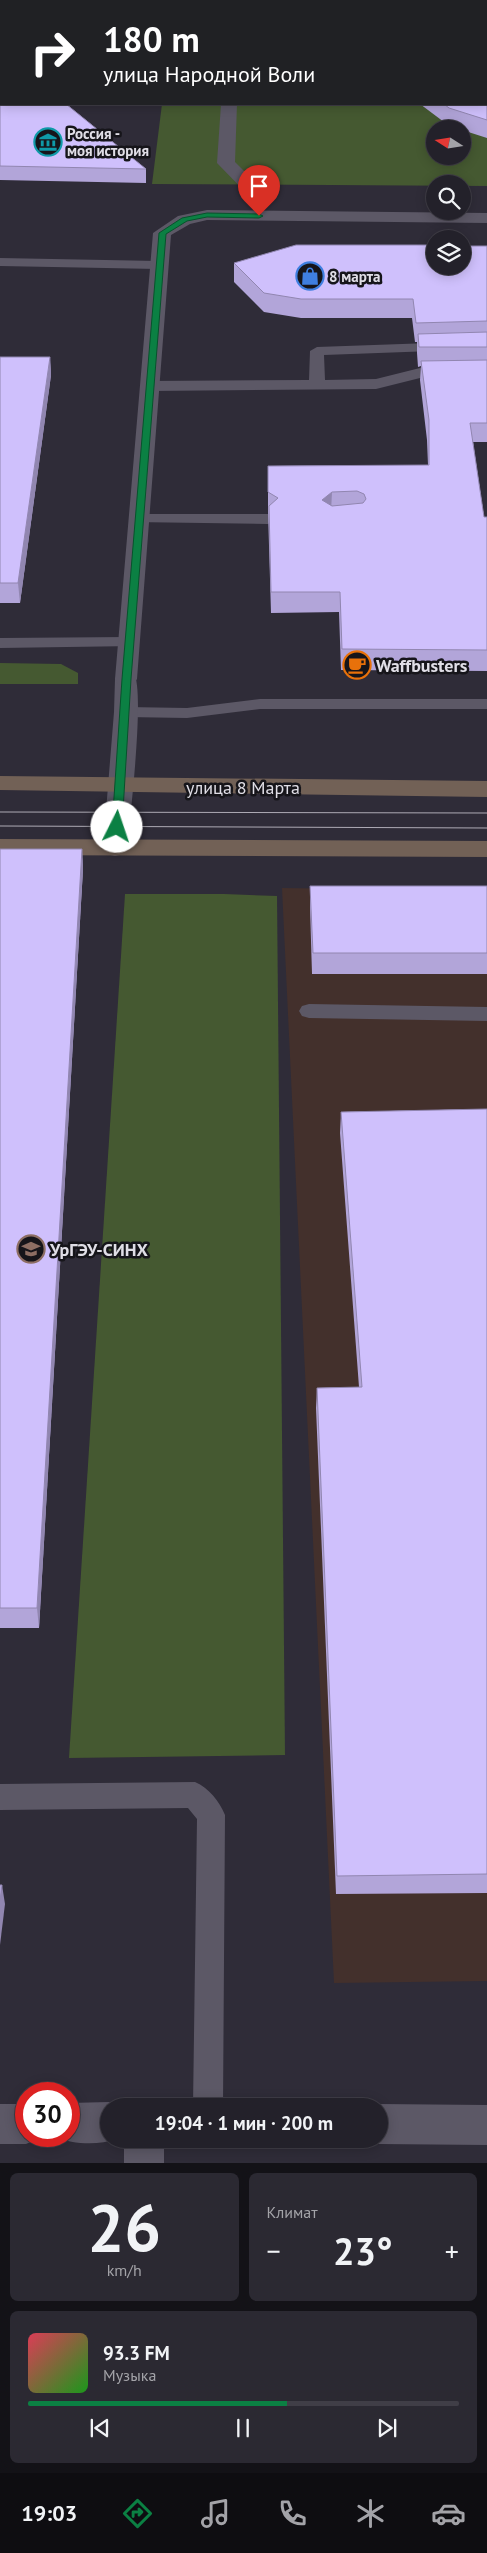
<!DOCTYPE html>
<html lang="ru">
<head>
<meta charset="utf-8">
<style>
	body { margin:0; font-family:"PT Sans",sans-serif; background:#2b2932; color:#f1f3f6; height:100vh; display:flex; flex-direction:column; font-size:19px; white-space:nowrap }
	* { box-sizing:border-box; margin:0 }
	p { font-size:16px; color:#a3a3a8 }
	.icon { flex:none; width:28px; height:28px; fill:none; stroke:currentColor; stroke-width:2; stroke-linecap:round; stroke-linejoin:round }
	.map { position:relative; height:2163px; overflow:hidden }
	.panel { display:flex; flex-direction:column; gap:10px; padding:10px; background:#131217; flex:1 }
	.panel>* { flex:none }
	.guide { position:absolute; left:0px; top:0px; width:488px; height:105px; box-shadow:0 2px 12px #0003,0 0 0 1px #403e47; background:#202124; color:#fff; overflow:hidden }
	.needle { width:32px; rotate:282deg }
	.buttons { position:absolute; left:426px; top:120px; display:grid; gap:10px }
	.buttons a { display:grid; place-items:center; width:45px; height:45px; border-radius:50%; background:#23212a; box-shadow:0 2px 12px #0003,0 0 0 1px #403e47; font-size:25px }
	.speed { position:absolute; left:15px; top:2082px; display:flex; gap:10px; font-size:25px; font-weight:700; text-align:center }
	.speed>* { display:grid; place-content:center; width:65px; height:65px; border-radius:50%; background:#23212a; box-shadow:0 2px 12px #0003,0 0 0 1px #403e47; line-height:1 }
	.speed .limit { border:8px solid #d22; background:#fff; color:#111 }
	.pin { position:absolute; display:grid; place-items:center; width:42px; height:42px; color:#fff; margin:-51px -21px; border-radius:50% 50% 50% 0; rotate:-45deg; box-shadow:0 0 5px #0007 }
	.pin .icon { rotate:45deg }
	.me { position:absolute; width:55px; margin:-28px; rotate:4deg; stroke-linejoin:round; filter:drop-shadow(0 0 4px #0008) }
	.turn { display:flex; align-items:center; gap:18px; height:105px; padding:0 20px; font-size:22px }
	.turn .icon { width:65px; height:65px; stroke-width:2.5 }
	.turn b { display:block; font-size:35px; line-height:42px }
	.big { font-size:38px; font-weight:800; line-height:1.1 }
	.panel .widget { flex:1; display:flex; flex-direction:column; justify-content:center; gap:8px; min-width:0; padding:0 18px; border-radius:8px; background:#2b2932 }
	.panel .dial { align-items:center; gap:0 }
	.dial b { font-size:65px; line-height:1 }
	.song { display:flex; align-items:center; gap:15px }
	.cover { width:60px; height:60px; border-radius:8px; background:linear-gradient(135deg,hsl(350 70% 55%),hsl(120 70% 35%)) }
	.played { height:5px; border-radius:2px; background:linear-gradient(90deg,#0b8043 60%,#403e47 60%) }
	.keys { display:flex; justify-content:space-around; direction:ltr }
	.heat { display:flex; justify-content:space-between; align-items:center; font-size:28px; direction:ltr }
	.panel .tiles { flex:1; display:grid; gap:10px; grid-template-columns:1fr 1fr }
	.widget:last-child { grid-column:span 2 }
	.trip { position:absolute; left:100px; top:2098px; width:288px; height:50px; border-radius:25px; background:#23212a; box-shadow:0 2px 12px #0003,0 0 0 1px #403e47; font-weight:800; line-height:50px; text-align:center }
	.tabs { display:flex; height:80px; justify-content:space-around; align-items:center; background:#0e0d11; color:#a3a3a8 }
	.tabs .icon { width:35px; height:35px }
	.tabs .on { color:#0b8043 }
	.tabs b { font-size:22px; color:#f1f3f6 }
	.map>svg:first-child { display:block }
</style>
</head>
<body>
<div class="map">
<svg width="487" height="2163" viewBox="0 0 487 2163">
	<rect width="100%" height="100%" fill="#2f2c38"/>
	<!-- commercial -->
	<path fill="#43302c" d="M282 888 487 891V1981L334 1983Z"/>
	<!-- green -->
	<g fill="#455931" fill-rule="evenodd">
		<path d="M175 0H487V186L152 184 162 104H486V1ZM435 129H462V156H435Z"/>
		<path d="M0 663 61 664 78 673V684H0Z"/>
		<path d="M125 894H224L277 896 285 1755 69 1758Z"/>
	</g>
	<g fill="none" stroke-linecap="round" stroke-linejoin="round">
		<!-- service -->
		<g fill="#5c5866" fill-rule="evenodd">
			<path d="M0 258 158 261 165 265 158 269 0 266Z"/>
			<path d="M487 341V349L324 355 325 380 376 379 424 367 487 368V378L424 377 376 389 150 391 142 386 150 381 309 380 310 351 317 347Z"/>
			<path d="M139 514H268L276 519 268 524 133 522 131 519Z"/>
			<path d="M129 637 135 638 138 642 135 646 0 648V638Z"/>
			<path d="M260 699H487V709H260L187 718 126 717 120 716 117 712 120 708 126 707 187 708Z"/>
			<path d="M309 1004 487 1007V1021L309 1018 302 1016 299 1011 302 1006Z"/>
			<path d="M195 1782C209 1788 219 1801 225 1815L223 2106H193L197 1819 188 1808 0 1810V1784Z"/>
		</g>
		<!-- pedestrian -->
		<g fill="#5c5866" fill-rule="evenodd">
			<path d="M226 0H242V1H227Z"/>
			<path d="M221 104H237L235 162 267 194 270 198 267 202H255L217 163Z"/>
		</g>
		<!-- minor -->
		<g fill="#5c5866" fill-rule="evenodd">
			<path d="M126 672 134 674C145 690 130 820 127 848L124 854 115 856 106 854 103 848 114 712 115 679 118 674Z"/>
			<path d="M109 2102 118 2106H109V2139H116C98 2146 72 2144 55 2137L69 2136V2103Z"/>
			<path d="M0 2104H26V2136H41L40 2138 26 2144H0Z"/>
		</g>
		<!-- tertiary -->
		<g fill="#5c5866" fill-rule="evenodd">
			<path d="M207 210 487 213V223L207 220 190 224 171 235 137 679 134 684 126 686 118 684 115 679 153 233 178 216Z"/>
			<path d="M379 2104 487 2105V2145L379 2144 367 2139H379V2106H374Z"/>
			<rect x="124" y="2139" width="40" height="24"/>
		</g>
		<!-- secondary -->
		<g fill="#726156" fill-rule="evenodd">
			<path d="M0 776 487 781V797L0 790Z"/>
			<path d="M0 839 487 841V857L0 855Z"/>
		</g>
		<!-- tram -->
		<g stroke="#aeabb5" stroke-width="1">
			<path d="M0 812 487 813"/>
			<path d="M0 826 487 828"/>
		</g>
	</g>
	<!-- wall -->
	<g fill="#b2a5d9">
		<path d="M384 0H487V138L462 130V129H458L448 125 420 104H486V1H384Z"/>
		<path d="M0 50 146 169V183L0 180Z"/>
		<path d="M487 246V442H473L484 517H487V671L341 670 339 612 271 613 268 512V466L428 465 427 440 420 380 421 366 418 367 417 353V342H415L412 318H301L264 312 234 282V263Z"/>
		<path d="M0 357H50L51 375 20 603H0Z"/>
		<path d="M0 849H82L83 869 39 1628H0Z"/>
		<path d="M310 886H487V974H312L310 907Z"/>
		<path d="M487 1109V1893L336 1894 316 1408 317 1388 359 1387 340 1133 341 1112Z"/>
	</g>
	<!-- shaded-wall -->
	<g fill="#9186b0">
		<path d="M50 357 51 375 20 603 18 583Z"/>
		<path d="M332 492 331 512 322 500Z"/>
		<path d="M82 849 83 869 39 1628 37 1608Z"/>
		<path d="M2 1885 5 1904 0 1945V1901Z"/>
	</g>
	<!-- building -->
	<g fill="#cfc0fc" stroke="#9186b0" fill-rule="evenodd">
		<path d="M386 0H487V120L449 108 444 104H486V1H386Z"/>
		<path d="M0 50 1 51V104H66L146 169 0 166Z"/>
		<path d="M296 245H435V266H462V246H487V321L416 323 413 299H301L264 293 234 263Z"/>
		<path d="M487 332V347H419L418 334Z"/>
		<path d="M0 357H50L18 583H0Z"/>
		<path d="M487 360V423H470L484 517H487V650L342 649 340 592H271L269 506 278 498 268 492V466L429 465V420L421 361ZM357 491 364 494 366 499 363 503 332 506 322 500 332 492Z"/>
		<path d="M0 849H82L37 1608H0Z"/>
		<path d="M310 886H487V953H313Z"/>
		<path d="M487 1109V1874L337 1876 317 1388 362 1387 341 1112Z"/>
		<path d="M0 1885H2L0 1901Z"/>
	</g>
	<!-- route -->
	<path fill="#0b8043" stroke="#07532c" d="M207 213 259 214 263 216 259 218 207 217 187 221 166 234 131 679 122 827 117 830 112 827 122 679 159 233 182 218Z"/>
	<!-- icons -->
	<defs>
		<g id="museum-ring" transform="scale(1.4375)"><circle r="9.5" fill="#16151a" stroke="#0f9aa8" stroke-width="1.5"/><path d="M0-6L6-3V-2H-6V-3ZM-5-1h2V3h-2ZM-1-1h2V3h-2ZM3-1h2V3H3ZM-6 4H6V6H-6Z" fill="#0f9aa8"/></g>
		<g id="shop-ring" transform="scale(1.4375)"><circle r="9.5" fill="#16151a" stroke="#3f7fe0" stroke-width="1.5"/><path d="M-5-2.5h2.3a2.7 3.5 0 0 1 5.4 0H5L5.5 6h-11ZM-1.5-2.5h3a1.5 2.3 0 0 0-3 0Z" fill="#3f7fe0"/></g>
		<g id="cafe-ring" transform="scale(1.4375)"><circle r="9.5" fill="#16151a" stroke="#e8710a" stroke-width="1.5"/><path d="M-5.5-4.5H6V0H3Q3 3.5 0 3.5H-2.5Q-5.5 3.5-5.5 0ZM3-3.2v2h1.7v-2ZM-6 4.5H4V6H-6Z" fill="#e8710a"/></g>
		<g id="university-ring" transform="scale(1.4375)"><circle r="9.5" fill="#16151a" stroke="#8d6e63" stroke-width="1.5"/><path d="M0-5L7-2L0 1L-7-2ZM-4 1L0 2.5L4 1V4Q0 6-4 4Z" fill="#8d6e63"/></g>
	</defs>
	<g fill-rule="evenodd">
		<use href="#museum-ring" x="48" y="142"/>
		<use href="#shop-ring" x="310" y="276"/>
		<use href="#cafe-ring" x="357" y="665"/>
		<use href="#university-ring" x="31" y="1249"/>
	</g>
	<g text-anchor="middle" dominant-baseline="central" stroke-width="5" stroke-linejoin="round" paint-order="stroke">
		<!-- far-poi labels -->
		<g font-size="15" font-weight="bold" fill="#e0dee6" stroke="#16151a" text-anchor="start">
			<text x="67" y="133">Россия -<tspan x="67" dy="17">моя история</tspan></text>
			<text x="329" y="276">8 марта</text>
		</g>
		<!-- poi labels -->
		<g font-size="18" font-weight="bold" fill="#e0dee6" stroke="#16151a" text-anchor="start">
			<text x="376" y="665">Waffbusters</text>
			<text x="50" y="1249">УрГЭУ-СИНХ</text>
		</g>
		<!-- street labels -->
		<g font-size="18" fill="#e0dee6" stroke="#16151a">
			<text x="243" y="787">улица 8 Марта</text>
		</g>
	</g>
</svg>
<div class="buttons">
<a><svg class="needle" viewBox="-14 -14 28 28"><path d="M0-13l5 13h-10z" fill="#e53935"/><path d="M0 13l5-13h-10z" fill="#a3a3a8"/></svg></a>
<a><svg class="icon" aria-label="search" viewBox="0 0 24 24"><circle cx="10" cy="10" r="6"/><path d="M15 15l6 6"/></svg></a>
<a><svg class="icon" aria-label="layers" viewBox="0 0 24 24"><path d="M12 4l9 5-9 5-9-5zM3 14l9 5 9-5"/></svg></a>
</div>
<div class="speed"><div class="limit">30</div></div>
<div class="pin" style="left:259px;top:216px;background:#d93025"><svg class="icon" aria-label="arrive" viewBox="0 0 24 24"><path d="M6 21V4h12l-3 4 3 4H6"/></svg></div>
<svg class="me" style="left:117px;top:827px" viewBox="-20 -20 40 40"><circle r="19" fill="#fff"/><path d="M0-13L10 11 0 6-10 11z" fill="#0b8043"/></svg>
<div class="trip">19:04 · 1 мин · 200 m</div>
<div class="guide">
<div class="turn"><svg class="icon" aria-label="right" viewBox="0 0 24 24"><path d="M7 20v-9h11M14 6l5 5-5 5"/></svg><div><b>180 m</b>улица Народной Воли</div></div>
</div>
</div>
<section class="panel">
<div class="tiles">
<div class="widget dial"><b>26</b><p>km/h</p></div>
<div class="widget"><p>Климат</p>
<div class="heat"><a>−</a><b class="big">23°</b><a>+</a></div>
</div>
<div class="widget">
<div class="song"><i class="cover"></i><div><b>93.3 FM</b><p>Музыка</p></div></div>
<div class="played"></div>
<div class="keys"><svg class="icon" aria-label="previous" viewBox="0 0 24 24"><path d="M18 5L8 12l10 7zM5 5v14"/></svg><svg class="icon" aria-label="pause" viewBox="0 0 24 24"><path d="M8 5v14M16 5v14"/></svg><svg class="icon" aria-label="next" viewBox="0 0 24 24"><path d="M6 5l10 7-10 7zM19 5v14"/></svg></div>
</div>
</div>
</section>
<nav class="tabs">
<b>19:03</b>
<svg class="icon on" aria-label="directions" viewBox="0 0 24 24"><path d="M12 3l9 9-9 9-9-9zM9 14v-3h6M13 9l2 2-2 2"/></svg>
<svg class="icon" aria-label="music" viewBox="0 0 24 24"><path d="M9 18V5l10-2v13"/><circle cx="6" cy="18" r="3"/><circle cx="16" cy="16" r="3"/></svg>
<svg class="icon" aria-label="phone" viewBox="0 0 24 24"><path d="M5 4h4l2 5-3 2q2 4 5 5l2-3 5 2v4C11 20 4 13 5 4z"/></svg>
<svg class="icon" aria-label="climate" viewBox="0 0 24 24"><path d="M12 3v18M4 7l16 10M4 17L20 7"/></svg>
<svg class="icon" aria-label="car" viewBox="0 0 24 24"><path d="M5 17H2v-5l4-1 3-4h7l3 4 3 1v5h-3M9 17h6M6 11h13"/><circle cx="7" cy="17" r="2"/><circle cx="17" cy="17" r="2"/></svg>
</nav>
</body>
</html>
